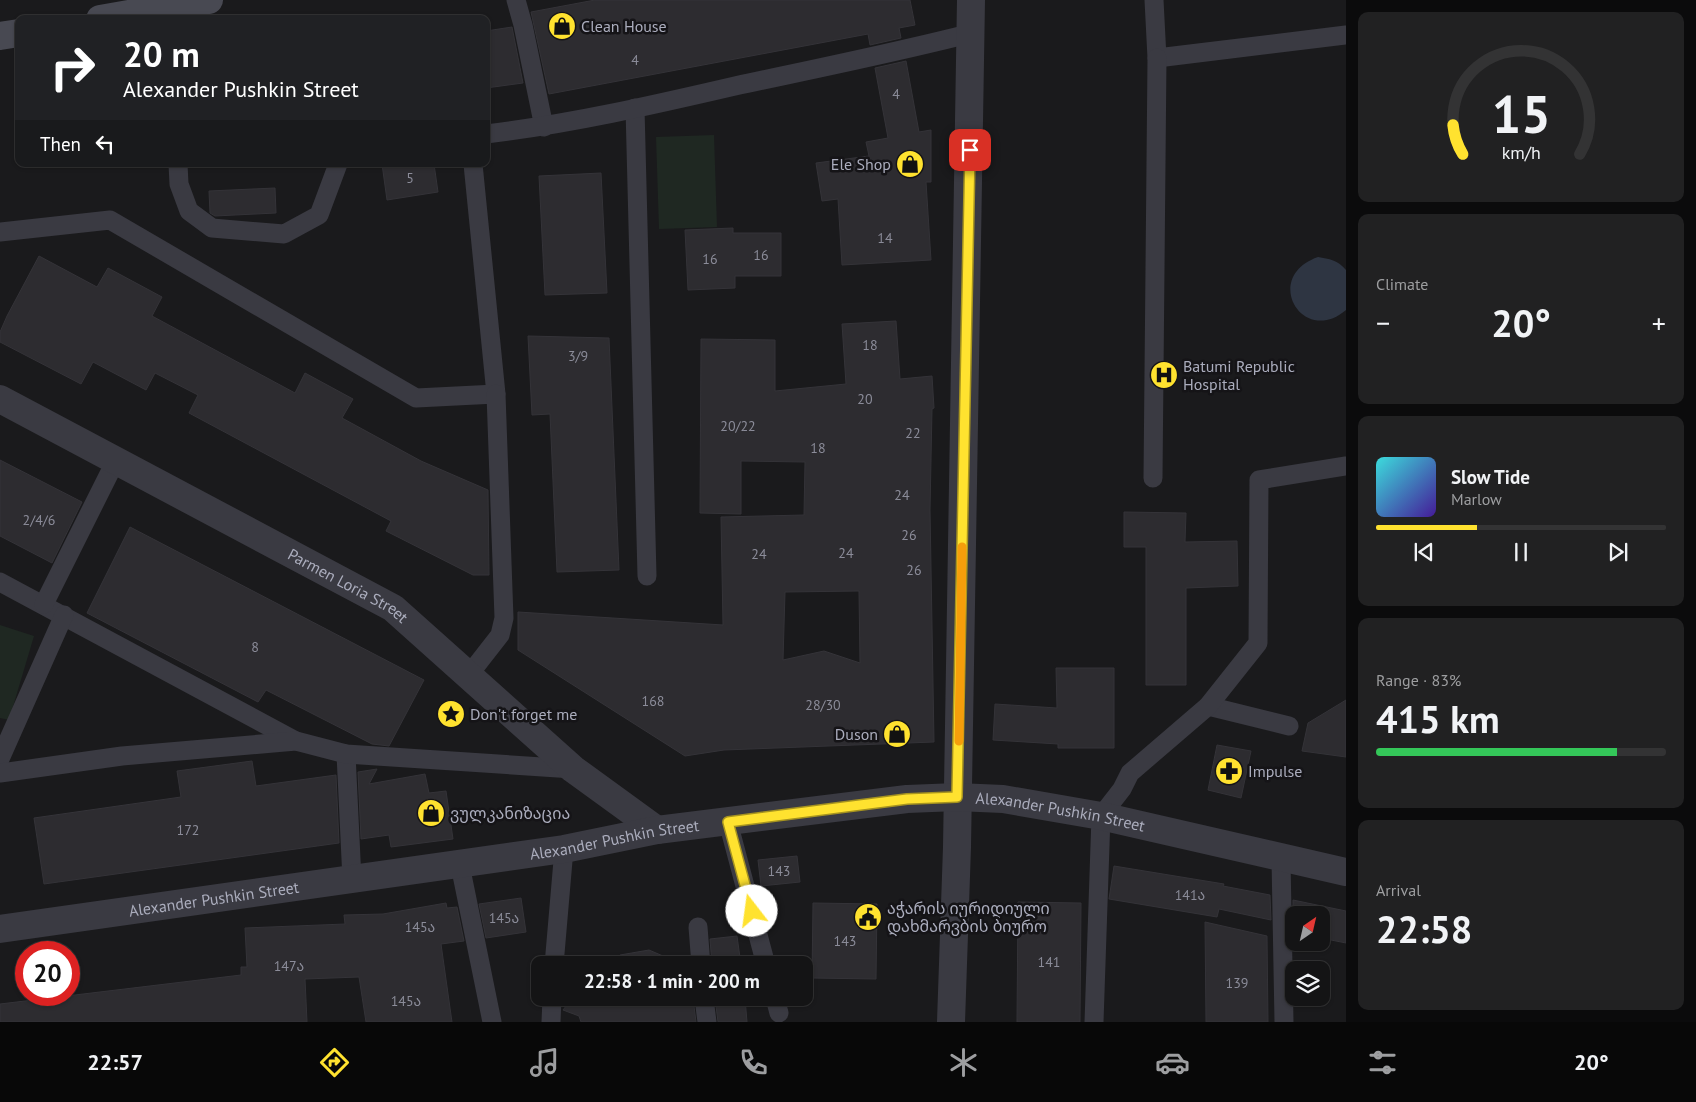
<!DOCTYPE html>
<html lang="en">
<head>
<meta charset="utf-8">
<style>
	body { margin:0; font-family:"PT Sans","Noto Sans Georgian",sans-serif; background:#212122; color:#f1f3f6; height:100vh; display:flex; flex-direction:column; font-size:19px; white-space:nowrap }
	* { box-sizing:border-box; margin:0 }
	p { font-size:16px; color:#9d9ea0 }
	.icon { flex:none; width:28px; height:28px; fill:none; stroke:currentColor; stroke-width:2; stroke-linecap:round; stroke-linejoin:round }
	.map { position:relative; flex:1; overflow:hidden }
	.drawer { display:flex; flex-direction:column; gap:12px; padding:12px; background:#0b0b0c; width:350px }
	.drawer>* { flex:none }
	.top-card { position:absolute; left:15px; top:15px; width:475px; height:152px; border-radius:10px; box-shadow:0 1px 4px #0004,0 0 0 1px #333334; background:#202124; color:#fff; overflow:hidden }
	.needle { width:32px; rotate:34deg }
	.fabs { position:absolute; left:1285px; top:906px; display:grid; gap:10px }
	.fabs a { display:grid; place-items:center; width:45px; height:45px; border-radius:10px; background:#141415; box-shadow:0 1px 4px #0004,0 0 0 1px #333334; font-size:25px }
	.speed { position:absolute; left:15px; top:941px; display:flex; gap:10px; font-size:25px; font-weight:700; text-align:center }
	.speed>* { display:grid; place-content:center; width:65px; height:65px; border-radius:50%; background:#141415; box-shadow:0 1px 4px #0004,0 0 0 1px #333334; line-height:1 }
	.speed .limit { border:8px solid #d22; background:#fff; color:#111 }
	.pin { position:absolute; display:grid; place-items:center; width:42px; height:42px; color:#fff; margin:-21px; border-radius:10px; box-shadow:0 2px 8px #0006 }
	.me { position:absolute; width:55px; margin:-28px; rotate:345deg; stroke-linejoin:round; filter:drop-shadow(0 0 4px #0008) }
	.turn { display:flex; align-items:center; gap:18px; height:105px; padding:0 25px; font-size:22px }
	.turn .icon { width:65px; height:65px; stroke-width:2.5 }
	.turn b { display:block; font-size:35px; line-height:42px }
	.then { display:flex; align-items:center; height:48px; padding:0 25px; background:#0003; gap:10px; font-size:19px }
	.big { font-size:38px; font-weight:700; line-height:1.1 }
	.drawer .tile { flex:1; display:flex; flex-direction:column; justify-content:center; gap:8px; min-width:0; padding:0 18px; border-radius:10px; background:#212122 }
	.drawer .dial { align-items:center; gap:0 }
	.dial svg { height:130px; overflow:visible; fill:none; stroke:#333334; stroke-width:7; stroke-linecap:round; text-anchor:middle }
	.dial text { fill:#f1f3f6; stroke:none }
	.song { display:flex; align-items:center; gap:15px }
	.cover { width:60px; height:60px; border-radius:8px; background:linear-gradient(135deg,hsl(180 70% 55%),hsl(260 70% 35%)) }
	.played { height:5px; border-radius:2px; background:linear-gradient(90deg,#ffe22f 35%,#333334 35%) }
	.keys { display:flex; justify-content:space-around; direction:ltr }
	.heat { display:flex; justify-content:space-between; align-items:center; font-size:28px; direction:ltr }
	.charge { height:8px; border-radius:4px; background:linear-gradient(90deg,#34c759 83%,#333334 0) }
	.trip { position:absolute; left:531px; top:956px; width:282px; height:50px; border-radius:10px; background:#141415; box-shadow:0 1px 4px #0004,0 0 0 1px #333334; font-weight:700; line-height:50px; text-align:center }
	.dock { display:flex; height:80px; justify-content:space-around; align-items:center; background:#080808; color:#9d9ea0 }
	.dock .icon { width:35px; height:35px }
	.dock .on { color:#ffe22f }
	.dock b { font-size:22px; color:#f1f3f6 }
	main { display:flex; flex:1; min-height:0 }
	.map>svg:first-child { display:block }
</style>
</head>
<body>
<main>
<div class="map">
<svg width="1346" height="1022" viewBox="0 0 1346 1022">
	<rect width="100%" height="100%" fill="#1a1a1c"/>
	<!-- green -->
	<g fill="#1f2822">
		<path d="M714 135 717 227 659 229 656 137Z"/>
		<path d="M0 625 34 636 9 720 0 718Z"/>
	</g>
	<!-- water -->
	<path fill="#2e3542" d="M1318 257C1329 259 1338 260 1346 270V310C1303 347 1261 277 1318 257Z"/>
	<!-- building -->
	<g fill="#2d2c30" stroke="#343338" fill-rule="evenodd">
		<path d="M595 0H910L915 25 899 28 901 38 870 45 868 34 549 94 531 12Z"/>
		<path d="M512 27 523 83 486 88V31Z"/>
		<path d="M906 61 919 132 931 130V182H926L931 260 842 265 838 199 822 201 816 163 869 156 866 142 888 138 875 68Z"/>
		<path d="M382 164H434L438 192 387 200Z"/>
		<path d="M601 173 607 293 545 295 539 176Z"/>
		<path d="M275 188 276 213 215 216 210 213 209 191Z"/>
		<path d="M733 228V233H781V276H735V288L688 290 685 230Z"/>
		<path d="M39 256 97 287 108 268 162 297 152 316 295 393 305 373 353 399 342 418 421 461 488 490 489 575H473L386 531 391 521 189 413 198 395 155 373 146 390 93 362 81 384 0 342V332L7 316Z"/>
		<path d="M896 321 900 379 932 376 934 408 932 409 930 510 934 742 724 750 685 756 518 650V612L723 625 721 517 804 515 805 462 741 461V514L700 513 701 339 775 340V391L846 384 842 324ZM859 591 860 663 824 651 783 660 785 592Z"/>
		<path d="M528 336 609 338 619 570 557 572 550 414 532 415Z"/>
		<path d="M0 460 82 502 52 563 0 536Z"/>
		<path d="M1124 512 1186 513 1185 542 1237 541 1238 586 1186 588V685H1146V547H1124Z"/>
		<path d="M130 527 424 680 389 746 372 744 266 690 258 702 87 613Z"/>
		<path d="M1056 668H1114V748H1058V744L993 740 995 704 1057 708Z"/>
		<path d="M1346 700V757L1302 751 1308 723Z"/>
		<path d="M1217 745 1251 751 1241 798 1208 790Z"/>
		<path d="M252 761 256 786 336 775 339 843 44 884 34 818 181 797 177 771Z"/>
		<path d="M377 769 369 784 425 774 429 793 446 791 453 839 391 847 389 835 361 839 358 772Z"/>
		<path d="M797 856 800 882 761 886 758 860Z"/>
		<path d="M1114 866 1224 884 1223 886 1270 895 1271 920 1219 909 1217 917 1109 899Z"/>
		<path d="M521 898 526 932 486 938 479 904Z"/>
		<path d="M1293 900 1346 911V943L1321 938V915H1294L1293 925Z"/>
		<path d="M1018 902 1081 903 1080 1022H1017Z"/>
		<path d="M446 903 447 908 457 907 464 941 441 944 452 1022H366L359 977 305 979 307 1022H0V1004L241 975V967H247L245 928 345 924 344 915 383 914Z"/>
		<path d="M813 903 877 904 876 979 812 978Z"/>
		<path d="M1205 922 1267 936 1268 1022H1206Z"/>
		<path d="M737 936 741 965H712L710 939Z"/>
		<path d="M649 950 684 965H610L620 955Z"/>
		<path d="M566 998H693L696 1022H581L579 1016 563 1010 570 1001Z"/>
		<path d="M715 998H745L747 1022H718Z"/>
	</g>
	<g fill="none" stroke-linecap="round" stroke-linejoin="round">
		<!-- service -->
		<g stroke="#3a3a42" stroke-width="19">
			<path d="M516 0 523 25 544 127"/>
			<path d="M1154 0 1157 58 1346 35"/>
			<path d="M635 108 647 576"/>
			<path d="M486 134C570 124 653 105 735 86 814 69 894 53 972 33"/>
			<path d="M178 164 179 184 189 211 212 228 284 234 319 215 338 164"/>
			<path d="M0 232 110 220 416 398 496 394 473 164"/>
			<path d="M1153 478 1157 58"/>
			<path d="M0 582 296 741"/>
			<path d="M44 604 115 462"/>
			<path d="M468 676 500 635 504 618 496 394"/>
			<path d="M1208 706 1289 726"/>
			<path d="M346 754 352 880"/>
			<path d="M0 759 64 615"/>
			<path d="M0 773 122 756 296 741 346 754 573 769"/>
			<path d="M728 822 766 965"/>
			<path d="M1281 859 1284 1022"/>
			<path d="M460 865 492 1022"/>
			<path d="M698 927 701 965"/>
			<path d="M554 965 564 849"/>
			<path d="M704 998 707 1022"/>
			<path d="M775 998 779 1013"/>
			<path d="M551 1022 552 998"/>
			<path d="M1094 1022 1101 816 1122 789 1130 773 1208 706 1258 643 1259 480 1346 466"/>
		</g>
		<!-- minor -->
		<g stroke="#3a3a42" stroke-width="28">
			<path id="s1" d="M0 399 393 608 573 769 657 830"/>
			<path d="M951 1022 957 847 971 0"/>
		</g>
		<!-- tertiary -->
		<path stroke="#3a3a42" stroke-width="28" id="s2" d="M0 929 564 849 657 830 907 799 957 797 1003 799 1101 816 1346 872"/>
		<!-- secondary -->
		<g stroke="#484952" stroke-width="28">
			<path d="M100 19 209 0"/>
			<path d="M0 36 19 33"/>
		</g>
	</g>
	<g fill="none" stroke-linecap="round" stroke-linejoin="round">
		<!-- route casing -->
		<g stroke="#a6931f" stroke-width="12">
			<path id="route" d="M752 911 728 822 907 799 957 797 970 150"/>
		</g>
		<!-- route -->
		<use href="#route" stroke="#ffe22f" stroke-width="9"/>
		<!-- slow -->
		<path stroke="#f59e0b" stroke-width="9" d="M959 741 962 547"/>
	</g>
	<!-- icons -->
	<defs>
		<g id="shop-disc" transform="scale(1.4375)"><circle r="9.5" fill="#ffe22f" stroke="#151417"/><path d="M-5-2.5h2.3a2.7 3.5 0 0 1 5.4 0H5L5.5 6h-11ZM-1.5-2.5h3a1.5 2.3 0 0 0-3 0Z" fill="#111"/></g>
		<g id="hospital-disc" transform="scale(1.4375)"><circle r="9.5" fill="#ffe22f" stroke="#151417"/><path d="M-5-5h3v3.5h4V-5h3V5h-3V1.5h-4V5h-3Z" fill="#111"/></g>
		<g id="sight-disc" transform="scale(1.4375)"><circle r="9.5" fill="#ffe22f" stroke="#151417"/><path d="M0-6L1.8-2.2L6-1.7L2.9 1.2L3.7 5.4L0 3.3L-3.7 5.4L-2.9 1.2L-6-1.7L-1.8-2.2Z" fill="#111"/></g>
		<g id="pharmacy-disc" transform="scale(1.4375)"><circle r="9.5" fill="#ffe22f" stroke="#151417"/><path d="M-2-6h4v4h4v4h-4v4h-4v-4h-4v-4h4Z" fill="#111"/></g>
		<g id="civic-disc" transform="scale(1.4375)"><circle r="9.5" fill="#ffe22f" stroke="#151417"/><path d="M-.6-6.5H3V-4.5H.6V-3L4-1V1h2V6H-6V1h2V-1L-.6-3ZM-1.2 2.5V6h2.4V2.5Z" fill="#111"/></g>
	</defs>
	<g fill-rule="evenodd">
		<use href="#shop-disc" x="562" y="26"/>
		<use href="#shop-disc" x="910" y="164"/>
		<use href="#hospital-disc" x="1164" y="375"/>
		<use href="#sight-disc" x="451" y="714"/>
		<use href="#shop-disc" x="897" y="734"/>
		<use href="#pharmacy-disc" x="1229" y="771"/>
		<use href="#shop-disc" x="431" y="813"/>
		<use href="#civic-disc" x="868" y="917"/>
	</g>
	<g text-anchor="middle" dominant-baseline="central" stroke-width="5" stroke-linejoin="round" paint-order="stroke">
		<!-- number labels -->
		<g font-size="14" fill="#8b8c99">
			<text x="635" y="60">4</text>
			<text x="896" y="94">4</text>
			<text x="410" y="178">5</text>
			<text x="885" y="238">14</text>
			<text x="761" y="255">16</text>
			<text x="710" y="259">16</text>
			<text x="870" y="345">18</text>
			<text x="578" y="356">3/9</text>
			<text x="865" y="399">20</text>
			<text x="738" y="426">20/22</text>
			<text x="913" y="433">22</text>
			<text x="818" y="448">18</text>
			<text x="902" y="495">24</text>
			<text x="39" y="520">2/4/6</text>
			<text x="909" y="535">26</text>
			<text x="846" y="553">24</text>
			<text x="759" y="554">24</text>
			<text x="914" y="570">26</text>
			<text x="255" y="647">8</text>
			<text x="653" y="701">168</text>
			<text x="823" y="705">28/30</text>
			<text x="188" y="830">172</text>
			<text x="779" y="871">143</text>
			<text x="1190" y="895">141ა</text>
			<text x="504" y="918">145ა</text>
			<text x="420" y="927">145ა</text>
			<text x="845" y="941">143</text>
			<text x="1049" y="962">141</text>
			<text x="289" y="966">147ა</text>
			<text x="1237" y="983">139</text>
			<text x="406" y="1001">145ა</text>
		</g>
		<!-- poi labels -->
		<g font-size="16" fill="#abadbd" stroke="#151417" text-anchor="start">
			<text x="581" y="26">Clean House</text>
			<text x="891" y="164" text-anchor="end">Ele Shop</text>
			<text x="1183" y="366">Batumi Republic<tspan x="1183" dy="18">Hospital</tspan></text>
			<text x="470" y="714">Don't forget me</text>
			<text x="878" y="734" text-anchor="end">Duson</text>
			<text x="1248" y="771">Impulse</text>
			<text x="450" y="813">ვულკანიზაცია</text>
			<text x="887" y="908">აჭარის იურიდიული<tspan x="887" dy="18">დახმარვბის ბიურო</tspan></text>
		</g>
		<!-- street labels -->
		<g font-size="16" fill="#abadbd" stroke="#151417">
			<text stroke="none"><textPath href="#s1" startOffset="395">Parmen Loria Street</textPath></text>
			<text stroke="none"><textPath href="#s2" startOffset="1071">Alexander Pushkin Street</textPath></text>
			<text stroke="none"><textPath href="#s2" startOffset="621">Alexander Pushkin Street</textPath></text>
			<text stroke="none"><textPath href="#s2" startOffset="216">Alexander Pushkin Street</textPath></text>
		</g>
	</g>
</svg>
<div class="fabs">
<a><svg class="needle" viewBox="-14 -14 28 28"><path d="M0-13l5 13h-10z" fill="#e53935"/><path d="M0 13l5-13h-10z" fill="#9d9ea0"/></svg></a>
<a><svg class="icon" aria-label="layers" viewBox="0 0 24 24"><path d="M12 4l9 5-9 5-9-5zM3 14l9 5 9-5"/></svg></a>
</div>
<div class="speed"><div class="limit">20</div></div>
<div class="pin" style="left:970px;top:150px;background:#d93025"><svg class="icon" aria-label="arrive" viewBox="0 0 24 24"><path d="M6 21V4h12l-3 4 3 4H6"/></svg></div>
<svg class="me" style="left:752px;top:911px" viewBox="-20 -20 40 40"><circle r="19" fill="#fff"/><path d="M0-13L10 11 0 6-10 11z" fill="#ffe22f"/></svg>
<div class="trip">22:58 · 1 min · 200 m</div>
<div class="top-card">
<div class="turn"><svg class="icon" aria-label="right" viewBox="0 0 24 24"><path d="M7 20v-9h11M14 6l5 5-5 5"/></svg><div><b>20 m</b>Alexander Pushkin Street</div></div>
<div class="then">Then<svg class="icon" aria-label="left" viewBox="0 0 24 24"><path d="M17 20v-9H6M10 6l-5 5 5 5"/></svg></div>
</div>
</div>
<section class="drawer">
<div class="tile dial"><svg viewBox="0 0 100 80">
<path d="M14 69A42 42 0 1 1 86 69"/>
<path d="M14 69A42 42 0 0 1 8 51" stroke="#ffe22f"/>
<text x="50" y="56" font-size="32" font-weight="700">15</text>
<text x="50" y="72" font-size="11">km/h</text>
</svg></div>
<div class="tile"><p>Climate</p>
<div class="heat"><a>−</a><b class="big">20°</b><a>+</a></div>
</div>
<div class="tile">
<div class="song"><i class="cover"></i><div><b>Slow Tide</b><p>Marlow</p></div></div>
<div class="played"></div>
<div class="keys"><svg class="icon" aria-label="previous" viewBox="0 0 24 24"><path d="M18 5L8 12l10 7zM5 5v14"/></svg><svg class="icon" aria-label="pause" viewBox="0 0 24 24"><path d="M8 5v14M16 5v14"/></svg><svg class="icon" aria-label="next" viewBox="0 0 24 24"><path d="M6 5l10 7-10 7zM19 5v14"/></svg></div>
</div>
<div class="tile"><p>Range · 83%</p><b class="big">415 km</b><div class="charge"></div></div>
<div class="tile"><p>Arrival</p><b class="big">22:58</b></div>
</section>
</main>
<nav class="dock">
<b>22:57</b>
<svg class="icon on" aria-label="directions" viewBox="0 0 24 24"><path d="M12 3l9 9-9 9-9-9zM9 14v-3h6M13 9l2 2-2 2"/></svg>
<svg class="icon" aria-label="music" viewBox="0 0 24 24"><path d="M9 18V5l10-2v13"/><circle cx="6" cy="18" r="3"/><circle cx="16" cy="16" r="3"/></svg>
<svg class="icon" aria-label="phone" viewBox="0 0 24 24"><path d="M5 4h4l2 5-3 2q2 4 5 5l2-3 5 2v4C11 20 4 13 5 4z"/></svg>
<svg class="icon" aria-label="climate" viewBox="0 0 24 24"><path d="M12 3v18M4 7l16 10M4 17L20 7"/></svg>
<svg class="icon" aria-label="car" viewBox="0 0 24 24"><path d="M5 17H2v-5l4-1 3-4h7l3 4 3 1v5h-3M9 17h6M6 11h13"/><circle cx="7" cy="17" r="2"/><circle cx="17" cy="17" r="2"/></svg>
<svg class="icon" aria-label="filters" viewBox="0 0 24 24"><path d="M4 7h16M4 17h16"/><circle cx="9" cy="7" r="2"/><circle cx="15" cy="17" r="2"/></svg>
<b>20°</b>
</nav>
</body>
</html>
